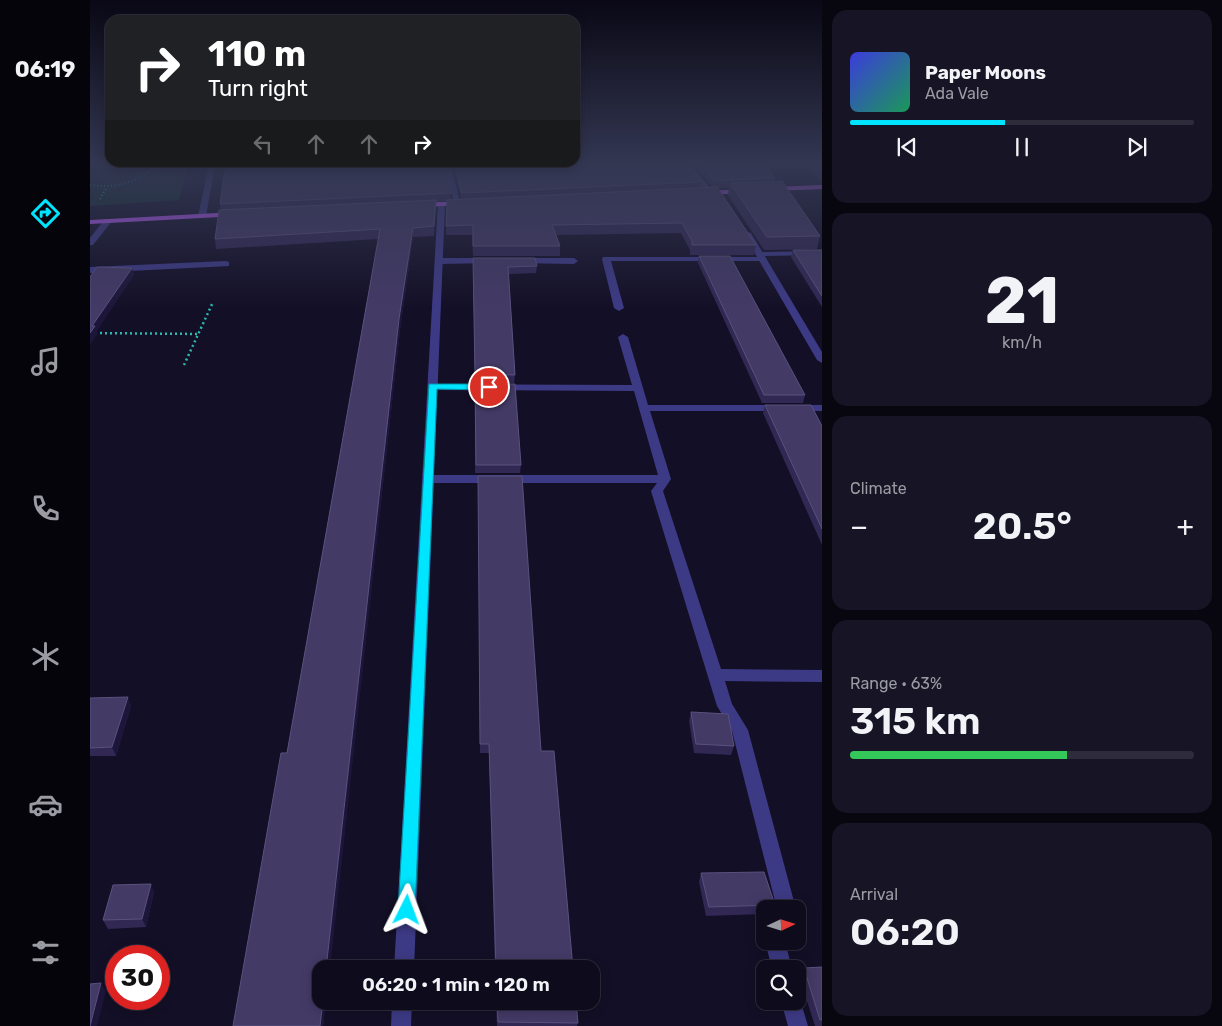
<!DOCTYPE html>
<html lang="en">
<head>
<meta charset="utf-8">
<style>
	body { margin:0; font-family:Rubik,sans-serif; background:#171425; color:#f1f3f6; height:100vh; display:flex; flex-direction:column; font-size:19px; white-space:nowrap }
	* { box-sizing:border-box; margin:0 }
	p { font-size:16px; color:#9b9ba3 }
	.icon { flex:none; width:28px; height:28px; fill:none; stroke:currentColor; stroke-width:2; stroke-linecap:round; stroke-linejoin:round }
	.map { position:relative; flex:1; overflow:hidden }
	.details { display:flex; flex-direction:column; gap:10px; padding:10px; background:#08060f; width:400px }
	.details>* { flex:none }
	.banner { position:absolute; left:15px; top:15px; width:475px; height:152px; border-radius:15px; box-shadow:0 2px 12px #0003,0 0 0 1px #2e2b3b; background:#202124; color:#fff; overflow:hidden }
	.needle { width:32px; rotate:86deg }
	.fabs { position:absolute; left:666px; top:900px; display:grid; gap:10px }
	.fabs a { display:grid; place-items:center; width:50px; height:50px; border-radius:10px; background:#0e0b1c; box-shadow:0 2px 12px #0003,0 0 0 1px #2e2b3b; font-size:25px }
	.speed { position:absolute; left:15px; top:945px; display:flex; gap:10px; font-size:25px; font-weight:700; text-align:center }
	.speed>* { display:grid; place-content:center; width:65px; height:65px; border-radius:50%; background:#0e0b1c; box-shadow:0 2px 12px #0003,0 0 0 1px #2e2b3b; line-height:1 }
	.speed .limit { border:8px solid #d22; background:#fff; color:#111 }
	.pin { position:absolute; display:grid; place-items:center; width:42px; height:42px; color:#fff; margin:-21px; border:2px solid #fff; border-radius:50%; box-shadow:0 1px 5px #0007 }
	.me { position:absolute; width:55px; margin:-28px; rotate:3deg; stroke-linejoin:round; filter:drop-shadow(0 0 4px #0008) }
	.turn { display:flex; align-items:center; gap:18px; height:105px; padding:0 20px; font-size:22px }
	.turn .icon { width:65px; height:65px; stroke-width:2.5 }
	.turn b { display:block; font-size:35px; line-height:42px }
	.lanes { display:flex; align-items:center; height:48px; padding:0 20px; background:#0003; justify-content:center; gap:25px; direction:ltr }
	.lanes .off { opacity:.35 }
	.big { font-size:38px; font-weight:600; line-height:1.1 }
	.details .widget { flex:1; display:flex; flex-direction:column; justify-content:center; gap:8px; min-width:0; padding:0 18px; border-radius:15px; background:#171425 }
	.details .dial { align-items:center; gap:0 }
	.dial b { font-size:65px; line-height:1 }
	.song { display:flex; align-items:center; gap:15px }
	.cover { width:60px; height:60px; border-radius:8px; background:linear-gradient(135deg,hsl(240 70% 55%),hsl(150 70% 35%)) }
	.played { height:5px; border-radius:2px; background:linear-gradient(90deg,#00e5ff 45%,#2e2b3b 45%) }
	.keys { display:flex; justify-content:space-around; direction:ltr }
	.heat { display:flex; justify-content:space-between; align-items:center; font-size:28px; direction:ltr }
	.charge { height:8px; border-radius:4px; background:linear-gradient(90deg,#34c759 63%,#2e2b3b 0) }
	.trip { position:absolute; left:222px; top:960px; width:288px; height:50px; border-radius:15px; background:#0e0b1c; box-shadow:0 2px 12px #0003,0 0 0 1px #2e2b3b; font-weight:600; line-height:50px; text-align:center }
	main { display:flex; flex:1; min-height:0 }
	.tab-bar { display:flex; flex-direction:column; width:90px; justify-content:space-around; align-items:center; background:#06040b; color:#9b9ba3 }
	.tab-bar .icon { width:35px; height:35px }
	.tab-bar .on { color:#00e5ff }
	.tab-bar b { font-size:22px; color:#f1f3f6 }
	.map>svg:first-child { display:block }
</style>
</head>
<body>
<main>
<nav class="tab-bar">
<b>06:19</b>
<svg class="icon on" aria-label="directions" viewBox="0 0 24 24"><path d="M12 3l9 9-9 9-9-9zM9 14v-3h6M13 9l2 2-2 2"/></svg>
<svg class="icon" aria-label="music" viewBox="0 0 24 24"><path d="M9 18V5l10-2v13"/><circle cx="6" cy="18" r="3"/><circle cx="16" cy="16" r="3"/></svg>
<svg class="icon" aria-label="phone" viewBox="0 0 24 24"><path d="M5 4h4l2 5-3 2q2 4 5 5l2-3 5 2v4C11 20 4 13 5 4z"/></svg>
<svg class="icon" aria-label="climate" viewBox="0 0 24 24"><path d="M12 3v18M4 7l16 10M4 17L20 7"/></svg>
<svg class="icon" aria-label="car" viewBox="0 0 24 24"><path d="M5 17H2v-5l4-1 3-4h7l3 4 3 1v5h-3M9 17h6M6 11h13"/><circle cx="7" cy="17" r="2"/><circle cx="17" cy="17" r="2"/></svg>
<svg class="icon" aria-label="filters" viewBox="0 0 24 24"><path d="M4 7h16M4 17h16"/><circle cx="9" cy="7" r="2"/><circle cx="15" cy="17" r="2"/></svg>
</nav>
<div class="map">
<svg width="732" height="1026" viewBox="0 0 732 1026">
	<rect width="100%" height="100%" fill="#130f26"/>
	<!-- green -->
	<path fill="#12302f" d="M0 165H98L89 200 0 206Z"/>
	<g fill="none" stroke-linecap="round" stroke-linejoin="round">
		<!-- path-far1 -->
		<g stroke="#2fb8b0" stroke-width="2" stroke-dasharray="1 2.5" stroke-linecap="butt">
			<path d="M0 185C24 188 46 184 64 167L63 165"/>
			<path d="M10 199 17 187"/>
		</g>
		<!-- path -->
		<g stroke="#2fb8b0" stroke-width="2.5" stroke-dasharray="2 3" stroke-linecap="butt">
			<path d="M0 333 109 334"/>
			<path d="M94 365 123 302"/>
		</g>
		<!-- lane -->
		<g fill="#3d3a85" fill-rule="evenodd">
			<path d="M732 251V255L670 256 666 254 670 252Z"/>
			<path d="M513 257H673L677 259 673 261H521L534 308 529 311 524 308 512 259Z"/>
			<path d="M399 258 403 261 402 263 349 264 345 261 349 258Z"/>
			<path d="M429 258H484L488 261 484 264 426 263 425 261Z"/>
			<path d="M136 261 139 262V266L0 273V267Z"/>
			<path d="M533 334 538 337 558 405H732V411H560L581 479 573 491 631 669 732 670V682L635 681 642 704 658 730 706 909H687L642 731 627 706 561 491 567 483H338L332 479 338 475H568L544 391 343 390 338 387 343 384 542 385 528 337Z"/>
			<path d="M675 941H695L702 969H682Z"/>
			<path d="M708 993 718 1026H698L691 1001H708Z"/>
		</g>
		<!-- street -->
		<g fill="#3d3a85" fill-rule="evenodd">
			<path d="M119 165H125L116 216 112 218 108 216Z"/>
			<path d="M355 165H361L371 206 364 204Z"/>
			<path d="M594 165H601L622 190V194H616Z"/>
			<path d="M348 202 355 204 324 969H304Z"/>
			<path d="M15 219 22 221 3 245H0V238Z"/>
			<path d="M654 231 661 233 732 352V363L727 360 653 233Z"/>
			<path d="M302 1001H322L321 1026H301Z"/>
		</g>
		<!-- primary -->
		<g fill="#c25bff" fill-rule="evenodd">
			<path d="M732 185V189L682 191 678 189 682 187Z"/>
			<path d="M655 189H658V193L615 195 611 193 615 191Z"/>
			<path d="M372 201H375V205L330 207 326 205 330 203Z"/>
			<path d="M145 212 149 214 148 216 0 224V220Z"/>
		</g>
	</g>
	<!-- wall -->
	<g fill="#312854">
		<path d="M363 165H598L611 182 610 188 622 187 604 165H676L685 178V181L730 236 727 249 674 250 638 195 639 188H628L666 245 664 255H600V250L591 233 466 235 470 246V256H383L382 235H356L357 201 346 202 344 236 323 237 310 330 233 1026H143L197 753 288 239 126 249 125 239 131 210 130 204 361 193V199H371Z"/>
		<path d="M716 165H732V182Z"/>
		<path d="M703 250H732V307L701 257Z"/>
		<path d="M609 256 715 395 713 403H672L608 263Z"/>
		<path d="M383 258 447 266 446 273 419 274 425 375 424 383 385 382Z"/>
		<path d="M385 384 431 465 430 473H385Z"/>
		<path d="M675 405 732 426V545L673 413Z"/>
		<path d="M388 476 451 751 483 969H405L399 753H390Z"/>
		<path d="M0 698 41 706 26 756H0Z"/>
		<path d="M601 712 644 746 641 755 604 753 599 721Z"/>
		<path d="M611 873 685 905 683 909H675V914L616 916 609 882Z"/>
		<path d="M64 892 56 927 18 929 13 920Z"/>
		<path d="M732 967V1026H725L709 976 714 968Z"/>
		<path d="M406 1001H486L488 1023 487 1026H407Z"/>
	</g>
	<!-- shaded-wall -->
	<g fill="#1d163a">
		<path d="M346 200V209L344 236V226Z"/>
		<path d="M323 228V237L310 330 240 969H236L309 319Z"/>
		<path d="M42 268 44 275 7 331V334L0 345V333L2 326Z"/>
		<path d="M38 697 41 706 26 756 22 747Z"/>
		<path d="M61 884 64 892 56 927 52 919Z"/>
		<path d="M11 983 16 991 7 1026H0Z"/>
		<path d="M233 1001H236L233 1026H230Z"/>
	</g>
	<!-- building -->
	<g fill="#433a66" stroke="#5a527e">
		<path d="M137 165H355L361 193 130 204 134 175Z"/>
		<path d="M365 165H598L611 182 372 193Z"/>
		<path d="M611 165H676L685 178 624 181Z"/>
		<path d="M728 165H732V170Z"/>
		<path d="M692 181 730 236 677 237 640 183Z"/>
		<path d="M627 187 666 245H602V241L592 223 462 225 470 246H383V225L356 226 357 200Z"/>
		<path d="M346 200 344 226 323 228 309 319 236 969H231V1001H233L230 1026H143L191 753H197L290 229 125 239 129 210Z"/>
		<path d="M703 250H732V296Z"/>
		<path d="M609 256H640L715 395H674Z"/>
		<path d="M383 258H445L447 266 418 267 425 375 385 374Z"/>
		<path d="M7 267 42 268 2 326H5L0 333V277Z"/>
		<path d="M385 384H425L431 465H386Z"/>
		<path d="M675 405H721L732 426V529Z"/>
		<path d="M388 476H432L451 751H464L483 969H406L399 744H390Z"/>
		<path d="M38 697 22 747 0 748V698Z"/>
		<path d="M601 712 638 714 644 746 606 744Z"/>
		<path d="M674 872 685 905 619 907 611 873Z"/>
		<path d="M61 884 52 919 13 920 23 885Z"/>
		<path d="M732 967V1020H730L714 968Z"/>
		<path d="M11 983 0 1026V984Z"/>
		<path d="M407 1001H486L488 1023 408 1022Z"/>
	</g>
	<!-- sky -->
	<linearGradient id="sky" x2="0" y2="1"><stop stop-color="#0a0815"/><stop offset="0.53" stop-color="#333752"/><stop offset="1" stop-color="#333752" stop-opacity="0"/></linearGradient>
	<rect width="732" height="309" fill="url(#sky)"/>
	<!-- route -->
	<path fill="#00e5ff" stroke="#0095a6" d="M339 384H399L403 387 399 390 347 389 325 910 323 916 317 918 311 916 308 910Z"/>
</svg>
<div class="fabs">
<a><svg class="needle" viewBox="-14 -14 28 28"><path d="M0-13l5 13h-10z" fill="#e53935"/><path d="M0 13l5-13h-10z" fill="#9b9ba3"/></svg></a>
<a><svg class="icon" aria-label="search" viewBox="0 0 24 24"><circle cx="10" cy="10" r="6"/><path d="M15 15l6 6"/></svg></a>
</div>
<div class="speed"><div class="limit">30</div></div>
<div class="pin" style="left:399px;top:387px;background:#d93025"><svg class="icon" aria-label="arrive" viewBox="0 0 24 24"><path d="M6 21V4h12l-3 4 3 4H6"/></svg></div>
<svg class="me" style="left:317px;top:910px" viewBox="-20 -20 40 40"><path d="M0-17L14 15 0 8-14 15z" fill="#00e5ff" stroke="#fff" stroke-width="4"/></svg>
<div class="trip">06:20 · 1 min · 120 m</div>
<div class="banner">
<div class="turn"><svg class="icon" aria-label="right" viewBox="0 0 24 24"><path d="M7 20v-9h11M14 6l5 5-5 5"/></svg><div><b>110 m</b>Turn right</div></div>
<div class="lanes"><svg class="icon off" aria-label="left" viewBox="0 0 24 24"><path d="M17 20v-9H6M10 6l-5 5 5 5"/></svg><svg class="icon off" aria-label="ahead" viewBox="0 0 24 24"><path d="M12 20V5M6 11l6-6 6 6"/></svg><svg class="icon off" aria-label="ahead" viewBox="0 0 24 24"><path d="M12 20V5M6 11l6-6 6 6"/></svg><svg class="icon" aria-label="right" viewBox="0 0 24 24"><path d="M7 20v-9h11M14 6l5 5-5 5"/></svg></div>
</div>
</div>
<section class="details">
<div class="widget">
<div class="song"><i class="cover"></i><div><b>Paper Moons</b><p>Ada Vale</p></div></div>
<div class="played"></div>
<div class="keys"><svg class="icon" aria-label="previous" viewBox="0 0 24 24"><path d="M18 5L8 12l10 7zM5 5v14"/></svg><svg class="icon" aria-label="pause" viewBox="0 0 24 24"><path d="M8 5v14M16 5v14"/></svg><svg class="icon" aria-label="next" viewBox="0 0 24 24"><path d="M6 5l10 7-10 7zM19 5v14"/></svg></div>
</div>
<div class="widget dial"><b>21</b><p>km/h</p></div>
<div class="widget"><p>Climate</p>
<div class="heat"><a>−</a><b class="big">20.5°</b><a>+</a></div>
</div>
<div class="widget"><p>Range · 63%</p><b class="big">315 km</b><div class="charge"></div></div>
<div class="widget"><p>Arrival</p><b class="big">06:20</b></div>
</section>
</main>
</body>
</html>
